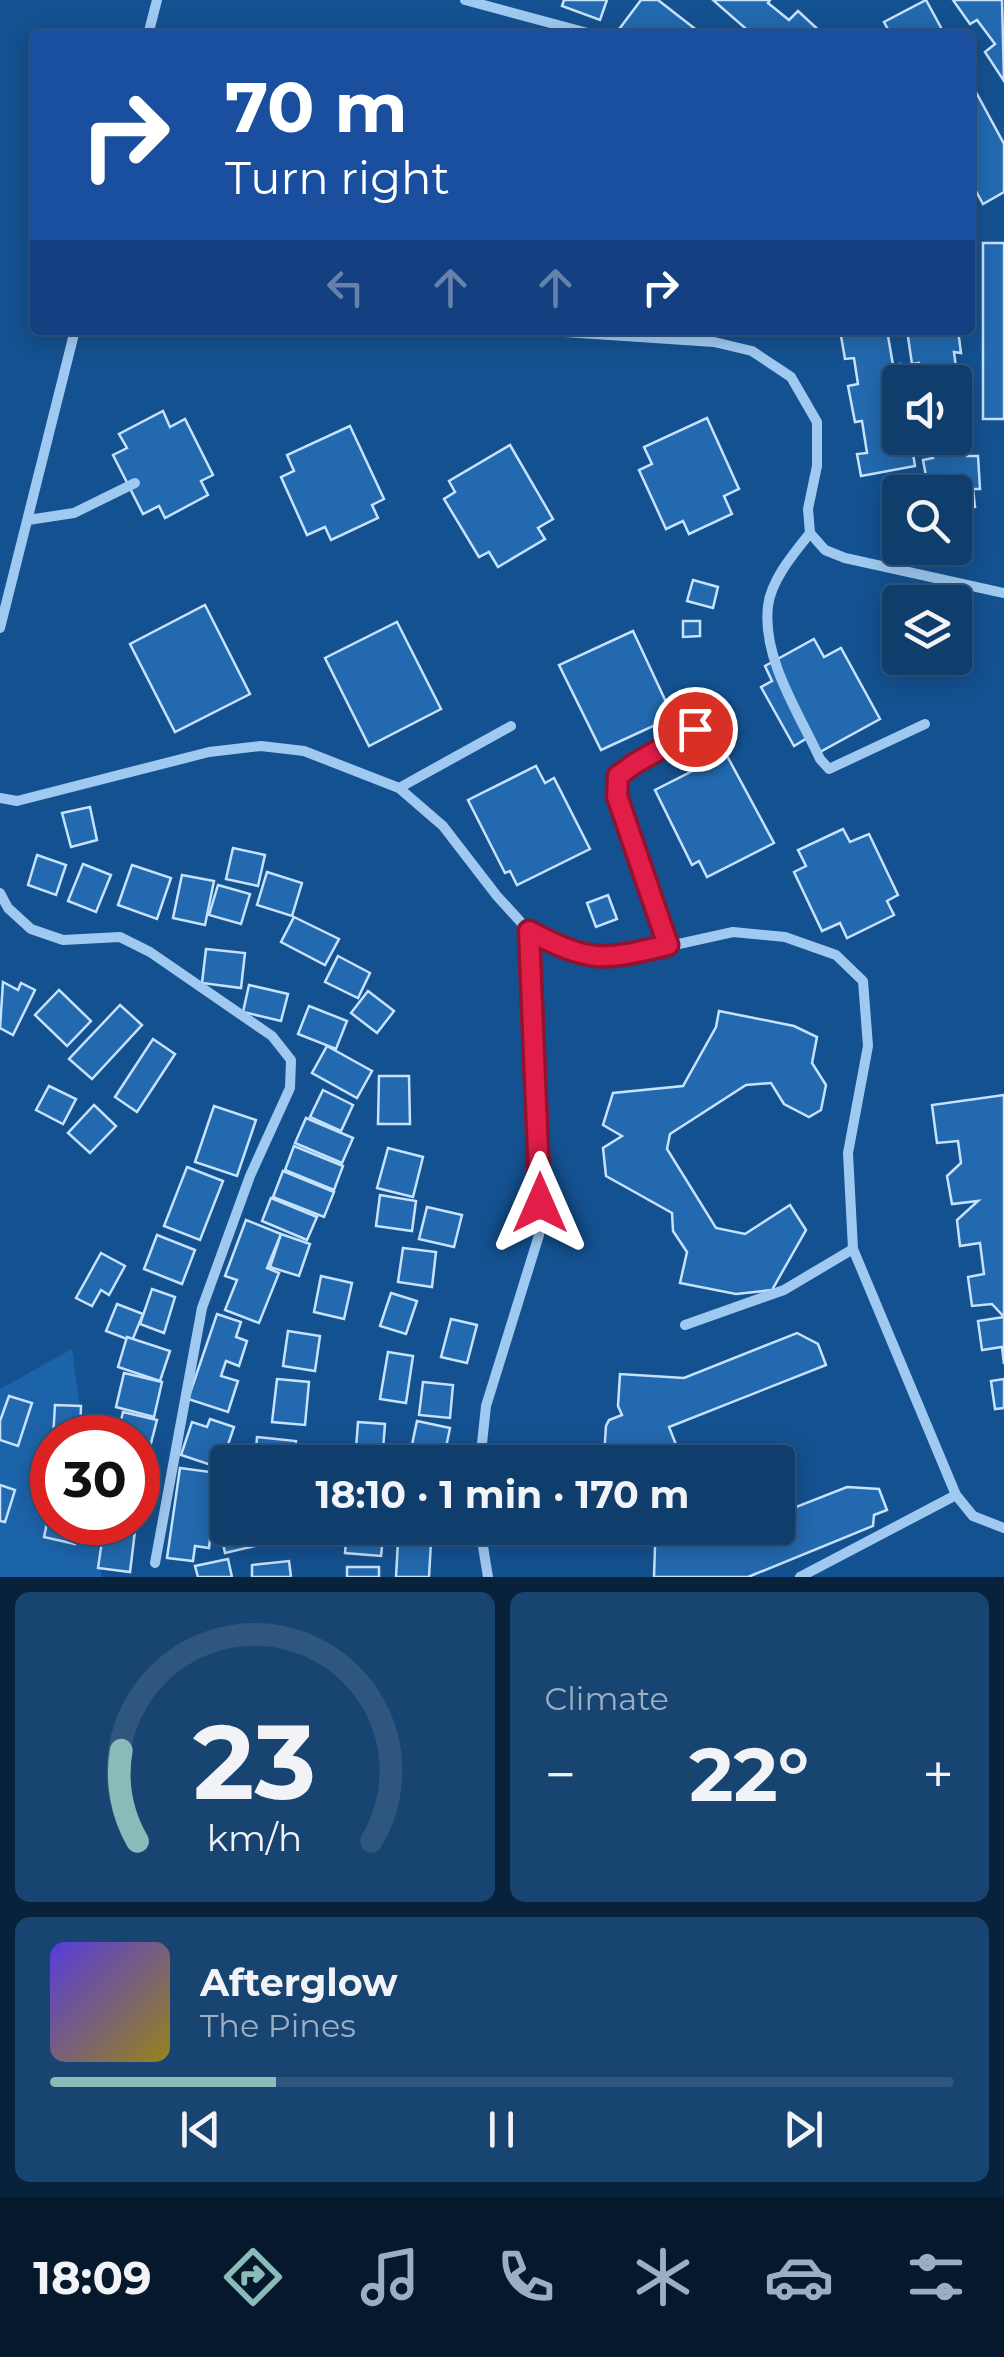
<!DOCTYPE html>
<html lang="en">
<head>
<meta charset="utf-8">
<style>
	body { margin:0; font-family:Montserrat,sans-serif; background:#184472; color:#f1f3f6; height:100vh; display:flex; flex-direction:column; font-size:38px; white-space:nowrap }
	* { box-sizing:border-box; margin:0 }
	p { font-size:32px; color:#9baec2 }
	.icon { flex:none; width:55px; height:55px; fill:none; stroke:currentColor; stroke-width:2; stroke-linecap:round; stroke-linejoin:round }
	.map { position:relative; height:1577px; overflow:hidden }
	.drawer { display:flex; flex-direction:column; gap:15px; padding:15px; background:#08223b; flex:1 }
	.drawer>* { flex:none }
	.top-card { position:absolute; left:30px; top:30px; width:945px; height:305px; border-radius:10px; box-shadow:0 5px 25px #0003,0 0 0 2px #2f567f; background:#1a4fa0; color:#fff; overflow:hidden }
	.buttons { position:absolute; left:882px; top:365px; display:grid; gap:20px }
	.buttons a { display:grid; place-items:center; width:90px; height:90px; border-radius:10px; background:#0f3d6c; box-shadow:0 5px 25px #0003,0 0 0 2px #2f567f; font-size:50px }
	.speed { position:absolute; left:30px; top:1415px; display:flex; gap:20px; font-size:50px; font-weight:700; text-align:center }
	.speed>* { display:grid; place-content:center; width:130px; height:130px; border-radius:50%; background:#0f3d6c; box-shadow:0 5px 25px #0003,0 0 0 2px #2f567f; line-height:1 }
	.speed .limit { border:15px solid #d22; background:#fff; color:#111 }
	.pin { position:absolute; display:grid; place-items:center; width:85px; height:85px; color:#fff; margin:-42px; border:5px solid #fff; border-radius:50%; box-shadow:0 2px 10px #0007 }
	.me { position:absolute; width:110px; margin:-55px; rotate:0deg; stroke-linejoin:round; filter:drop-shadow(0 0 8px #0008) }
	.turn { display:flex; align-items:center; gap:35px; height:210px; padding:0 30px; font-size:45px }
	.turn .icon { width:130px; height:130px; stroke-width:2.5 }
	.turn b { display:block; font-size:70px; line-height:85px }
	.lanes { display:flex; align-items:center; height:95px; padding:0 30px; background:#0003; justify-content:center; gap:50px; direction:ltr }
	.lanes .off { opacity:.35 }
	.big { font-size:75px; font-weight:700; line-height:1.1 }
	.drawer .widget { flex:1; display:flex; flex-direction:column; justify-content:center; gap:15px; min-width:0; padding:0 35px; border-radius:15px; background:#184472 }
	.drawer .dial { align-items:center; gap:0 }
	.dial svg { height:260px; overflow:visible; fill:none; stroke:#2f567f; stroke-width:7; stroke-linecap:round; text-anchor:middle }
	.dial text { fill:#f1f3f6; stroke:none }
	.song { display:flex; align-items:center; gap:30px }
	.cover { width:120px; height:120px; border-radius:15px; background:linear-gradient(135deg,hsl(250 70% 55%),hsl(50 70% 35%)) }
	.played { height:10px; border-radius:5px; background:linear-gradient(90deg,#8bbbb9 25%,#2f567f 25%) }
	.keys { display:flex; justify-content:space-around; direction:ltr }
	.heat { display:flex; justify-content:space-between; align-items:center; font-size:55px; direction:ltr }
	.drawer .tiles { flex:1; display:grid; gap:15px; grid-template-columns:1fr 1fr }
	.widget:last-child { grid-column:span 2 }
	.trip { position:absolute; left:210px; top:1445px; width:585px; height:100px; border-radius:10px; background:#0f3d6c; box-shadow:0 5px 25px #0003,0 0 0 2px #2f567f; font-weight:700; line-height:100px; text-align:center }
	.tabs { display:flex; height:160px; justify-content:space-around; align-items:center; background:#06182b; color:#9baec2 }
	.tabs .icon { width:70px; height:70px }
	.tabs .selected { color:#8bbbb9 }
	.tabs b { font-size:45px; color:#f1f3f6 }
	.map>svg:first-child { display:block }
</style>
</head>
<body>
<div class="map">
<svg width="1004" height="1577" viewBox="0 0 1004 1577">
	<rect width="100%" height="100%" fill="#145190"/>
	<!-- green -->
	<path fill="#1c64aa" d="M72 1349 84 1437 52 1438V1522L95 1523 102 1577H0V1389Z"/>
	<!-- building -->
	<g fill="#2269af" stroke="#c7e2fc" stroke-width="2.5">
		<path d="M564 0H607L600 20 562 6Z"/>
		<path d="M641 0H658L703 35H622L617 32Z"/>
		<path d="M713 0H770L768 3 789 20 798 11 824 35H753Z"/>
		<path d="M926 0 945 35H891L884 22Z"/>
		<path d="M953 0H1002L1004 81 985 52 995 44 977 20 970 24Z"/>
		<path d="M970 81 1004 144V192L983 204 970 180Z"/>
		<rect x="983" y="243" width="21" height="176"/>
		<path d="M840 330H887L893 365 900 364 904 382H900V438H904L906 449 912 447 915 466 861 476 857 454 867 453 862 421 855 422 848 386 858 384 854 358 845 359Z"/>
		<path d="M907 330H958L961 353 954 352 959 392 968 391 972 419 962 421 967 456H978L980 489H973L975 507 955 510V492H929L923 460 933 458 929 438H955V382H923L919 363 912 364Z"/>
		<path d="M163 411 170 427 185 419 213 475 201 481 208 495 165 518 159 506 143 514 113 455 127 448 119 434Z"/>
		<path d="M707 418 739 489 724 496 732 514 689 534 683 521 666 529 639 470 652 464 644 447Z"/>
		<path d="M350 426 384 499 372 505 378 518 331 540 325 527 307 535 281 477 294 471 287 455Z"/>
		<path d="M510 445 553 519 538 528 545 539 498 567 489 552 479 557 444 499 455 492 449 481Z"/>
		<path d="M693 580 718 587 713 608 687 601Z"/>
		<path d="M205 605 250 694 175 732 130 644Z"/>
		<path d="M683 621H700V636L683 637Z"/>
		<path d="M397 622 441 709 369 746 325 658Z"/>
		<path d="M633 631 673 717 601 750 559 665Z"/>
		<path d="M814 639 824 657 841 648 880 719 818 753 809 737 794 746 761 687 772 681 765 666Z"/>
		<path d="M726 754 774 843 707 877 699 861 692 865 655 790Z"/>
		<path d="M536 766 545 783 554 778 590 849 517 885 510 871 505 873 468 800Z"/>
		<path d="M90 807 97 840 71 847 62 813Z"/>
		<path d="M843 829 850 842 869 834 898 895 887 901 894 915 847 938 840 923 822 931 794 872 806 866 798 850Z"/>
		<path d="M233 848 265 855 258 886 226 879Z"/>
		<path d="M37 855 66 865 56 895 28 885Z"/>
		<path d="M83 864 111 875 96 912 68 901Z"/>
		<path d="M132 865 171 878 157 919 118 905Z"/>
		<path d="M267 872 302 883 292 916 257 905Z"/>
		<path d="M182 875 214 881 205 925 173 918Z"/>
		<path d="M218 885 250 894 241 924 209 915Z"/>
		<path d="M608 895 617 919 596 927 587 903Z"/>
		<path d="M294 917 339 939 325 965 281 942Z"/>
		<path d="M206 949 245 953 241 988 202 983Z"/>
		<path d="M338 956 370 973 358 998 325 982Z"/>
		<path d="M3 982 18 990 21 983 35 990 13 1035 0 1028Z"/>
		<path d="M249 985 288 994 281 1021 243 1012Z"/>
		<path d="M59 990 91 1021 67 1046 35 1015Z"/>
		<path d="M368 991 394 1011 377 1033 351 1013Z"/>
		<path d="M120 1005 142 1025 92 1079 69 1059Z"/>
		<path d="M309 1006 347 1021 336 1049 298 1034Z"/>
		<path d="M719 1011 794 1026 817 1037 812 1063 826 1085 821 1110 809 1117 784 1104 771 1083 746 1085 670 1134 667 1149 716 1228 745 1234 790 1205 806 1230 772 1290 736 1294 680 1283 687 1252 673 1231 672 1213 606 1176 603 1148 622 1136 603 1125 613 1093 683 1086 716 1027Z"/>
		<path d="M153 1039 175 1054 137 1112 115 1097Z"/>
		<path d="M327 1046 372 1071 357 1098 312 1073Z"/>
		<path d="M379 1076H409L410 1124H378Z"/>
		<path d="M49 1086 76 1099 63 1124 36 1110Z"/>
		<path d="M323 1090 353 1105 341 1131 310 1117Z"/>
		<path d="M1004 1095V1364L1002 1347 982 1350 978 1321 1004 1317 992 1304 972 1306 968 1277 984 1274 980 1243 960 1246 957 1220 978 1201 952 1204 947 1176 961 1163 958 1141 937 1143 932 1105Z"/>
		<path d="M94 1105 116 1126 90 1153 68 1133Z"/>
		<path d="M214 1106 256 1120 237 1176 195 1162Z"/>
		<path d="M306 1118 353 1138 342 1163 295 1143Z"/>
		<path d="M294 1146 343 1166 334 1190 285 1170Z"/>
		<path d="M388 1148 423 1157 413 1197 377 1188Z"/>
		<path d="M187 1167 223 1181 200 1240 164 1226Z"/>
		<path d="M283 1171 334 1192 324 1217 273 1197Z"/>
		<path d="M380 1195 416 1201 412 1231 376 1226Z"/>
		<path d="M271 1198 317 1217 307 1240 262 1221Z"/>
		<path d="M427 1207 462 1215 454 1247 419 1239Z"/>
		<path d="M246 1220 281 1234 267 1268 279 1273 259 1323 225 1310 237 1280 225 1276Z"/>
		<path d="M281 1234 310 1244 299 1276 270 1267Z"/>
		<path d="M157 1235 195 1250 182 1284 144 1269Z"/>
		<path d="M403 1248 436 1252 432 1287 398 1282Z"/>
		<path d="M101 1253 125 1266 109 1295 101 1290 92 1306 76 1298Z"/>
		<path d="M321 1276 352 1283 344 1319 314 1312Z"/>
		<path d="M152 1289 175 1297 164 1333 140 1324Z"/>
		<path d="M391 1293 417 1301 406 1334 380 1326Z"/>
		<path d="M117 1304 143 1314 132 1341 106 1331Z"/>
		<path d="M217 1314 241 1322 236 1337 247 1341 239 1366 226 1361 221 1376 238 1381 228 1412 188 1399Z"/>
		<path d="M451 1319 477 1325 467 1363 441 1357Z"/>
		<path d="M288 1331 320 1336 315 1371 283 1366Z"/>
		<path d="M797 1333 818 1344 826 1365 669 1427 683 1462H616L604 1456 606 1426 609 1420 622 1415 618 1406 620 1374 684 1378Z"/>
		<path d="M127 1337 170 1351 160 1381 118 1367Z"/>
		<path d="M388 1352 413 1356 406 1403 380 1399Z"/>
		<path d="M124 1373 162 1382 154 1417 116 1407Z"/>
		<path d="M277 1379 309 1382 305 1425 272 1422Z"/>
		<path d="M1004 1379V1408L995 1409 991 1381Z"/>
		<path d="M423 1382 453 1385 450 1418 419 1415Z"/>
		<path d="M9 1396 32 1403 18 1446 0 1440V1421Z"/>
		<path d="M55 1405 81 1406 80 1438H53Z"/>
		<path d="M123 1412 157 1420 149 1451 138 1448V1438H117Z"/>
		<path d="M210 1419 234 1427 220 1468 181 1455 192 1422 207 1427Z"/>
		<path d="M417 1421 450 1428 443 1462 409 1459Z"/>
		<path d="M358 1422 385 1424 382 1462H355Z"/>
		<path d="M257 1437 296 1441 294 1462H255Z"/>
		<path d="M180 1468 218 1473 209 1548 195 1546 193 1561 167 1558Z"/>
		<path d="M0 1485 15 1490 5 1522 0 1521Z"/>
		<path d="M847 1487 879 1489 887 1510 874 1515 873 1526 748 1577H654L655 1547 649 1528H708L734 1532 744 1528H778V1514Z"/>
		<path d="M52 1500V1522H80L75 1544 44 1537Z"/>
		<path d="M104 1527 135 1531 130 1572 98 1568Z"/>
		<path d="M228 1527 255 1528 259 1545 225 1553 220 1529Z"/>
		<path d="M347 1528H384L381 1556 345 1553Z"/>
		<path d="M394 1528H425L423 1539 393 1534Z"/>
		<path d="M398 1541 431 1542 429 1577H396Z"/>
		<path d="M228 1559 232 1577H198L195 1566Z"/>
		<path d="M289 1561 291 1577H252V1565Z"/>
		<rect x="347" y="1567" width="32" height="10"/>
	</g>
	<g fill="none" stroke-linecap="round" stroke-linejoin="round">
		<!-- minor -->
		<g stroke="#a0c9f1" stroke-width="10">
			<path d="M465 0 595 35"/>
			<path d="M148 35 157 0"/>
			<path d="M535 330 714 342 752 351 791 377 817 422V466L808 509 810 533 825 550 845 558 1004 593"/>
			<path d="M28 520 74 513 135 483"/>
			<path d="M810 533C794 553 771 580 768 606 762 659 799 713 820 759L829 769 925 724"/>
			<path d="M0 628 75 330"/>
			<path d="M399 788 511 726"/>
			<path d="M0 798 17 801 209 752 261 746 304 751 399 788 443 826 497 896 529 931 571 953 611 959 733 932 785 937 836 955 863 981 868 1046 848 1153 853 1249 956 1495 973 1516 1004 1528"/>
			<path d="M0 893 8 908 31 929 63 940 120 937 150 952 272 1036 291 1060 290 1088 250 1176 202 1308 155 1563"/>
			<path d="M668 945 617 797 619 776 634 764 725 711"/>
			<path d="M685 1325 784 1290 853 1249"/>
			<path d="M480 1462 486 1406 539 1235 541 1171 529 931"/>
			<path d="M480 1528 488 1577"/>
			<path d="M800 1577 956 1495"/>
		</g>
	</g>
	<g fill="none" stroke-linecap="round" stroke-linejoin="round">
		<!-- route casing -->
		<g stroke="#92132f" stroke-width="25">
			<path id="route" d="M540 1203 529 931C591 963 601 961 668 945L617 796 618 776 634 764 695 729"/>
		</g>
		<!-- route -->
		<use href="#route" stroke="#e11d48" stroke-width="18"/>
	</g>
</svg>
<div class="buttons">
<a><svg class="icon" aria-label="sound" viewBox="0 0 24 24"><path d="M4 9h4l5-4v14l-5-4H4zM17 9q2 3 0 6"/></svg></a>
<a><svg class="icon" aria-label="search" viewBox="0 0 24 24"><circle cx="10" cy="10" r="6"/><path d="M15 15l6 6"/></svg></a>
<a><svg class="icon" aria-label="layers" viewBox="0 0 24 24"><path d="M12 4l9 5-9 5-9-5zM3 14l9 5 9-5"/></svg></a>
</div>
<div class="speed"><div class="limit">30</div></div>
<div class="pin" style="left:695px;top:729px;background:#d93025"><svg class="icon" aria-label="arrive" viewBox="0 0 24 24"><path d="M6 21V4h12l-3 4 3 4H6"/></svg></div>
<svg class="me" style="left:540px;top:1203px" viewBox="-20 -20 40 40"><path d="M0-17L14 15 0 8-14 15z" fill="#e11d48" stroke="#fff" stroke-width="4"/></svg>
<div class="trip">18:10 · 1 min · 170 m</div>
<div class="top-card">
<div class="turn"><svg class="icon" aria-label="right" viewBox="0 0 24 24"><path d="M7 20v-9h11M14 6l5 5-5 5"/></svg><div><b>70 m</b>Turn right</div></div>
<div class="lanes"><svg class="icon off" aria-label="left" viewBox="0 0 24 24"><path d="M17 20v-9H6M10 6l-5 5 5 5"/></svg><svg class="icon off" aria-label="ahead" viewBox="0 0 24 24"><path d="M12 20V5M6 11l6-6 6 6"/></svg><svg class="icon off" aria-label="ahead" viewBox="0 0 24 24"><path d="M12 20V5M6 11l6-6 6 6"/></svg><svg class="icon" aria-label="right" viewBox="0 0 24 24"><path d="M7 20v-9h11M14 6l5 5-5 5"/></svg></div>
</div>
</div>
<section class="drawer">
<div class="tiles">
<div class="widget dial"><svg viewBox="0 0 100 80">
<path d="M14 69A42 42 0 1 1 86 69"/>
<path d="M14 69A42 42 0 0 1 9 41" stroke="#8bbbb9"/>
<text x="50" y="56" font-size="32" font-weight="700">23</text>
<text x="50" y="72" font-size="11">km/h</text>
</svg></div>
<div class="widget"><p>Climate</p>
<div class="heat"><a>−</a><b class="big">22°</b><a>+</a></div>
</div>
<div class="widget">
<div class="song"><i class="cover"></i><div><b>Afterglow</b><p>The Pines</p></div></div>
<div class="played"></div>
<div class="keys"><svg class="icon" aria-label="previous" viewBox="0 0 24 24"><path d="M18 5L8 12l10 7zM5 5v14"/></svg><svg class="icon" aria-label="pause" viewBox="0 0 24 24"><path d="M8 5v14M16 5v14"/></svg><svg class="icon" aria-label="next" viewBox="0 0 24 24"><path d="M6 5l10 7-10 7zM19 5v14"/></svg></div>
</div>
</div>
</section>
<nav class="tabs">
<b>18:09</b>
<svg class="icon selected" aria-label="directions" viewBox="0 0 24 24"><path d="M12 3l9 9-9 9-9-9zM9 14v-3h6M13 9l2 2-2 2"/></svg>
<svg class="icon" aria-label="music" viewBox="0 0 24 24"><path d="M9 18V5l10-2v13"/><circle cx="6" cy="18" r="3"/><circle cx="16" cy="16" r="3"/></svg>
<svg class="icon" aria-label="phone" viewBox="0 0 24 24"><path d="M5 4h4l2 5-3 2q2 4 5 5l2-3 5 2v4C11 20 4 13 5 4z"/></svg>
<svg class="icon" aria-label="climate" viewBox="0 0 24 24"><path d="M12 3v18M4 7l16 10M4 17L20 7"/></svg>
<svg class="icon" aria-label="car" viewBox="0 0 24 24"><path d="M5 17H2v-5l4-1 3-4h7l3 4 3 1v5h-3M9 17h6M6 11h13"/><circle cx="7" cy="17" r="2"/><circle cx="17" cy="17" r="2"/></svg>
<svg class="icon" aria-label="filters" viewBox="0 0 24 24"><path d="M4 7h16M4 17h16"/><circle cx="9" cy="7" r="2"/><circle cx="15" cy="17" r="2"/></svg>
</nav>
</body>
</html>
